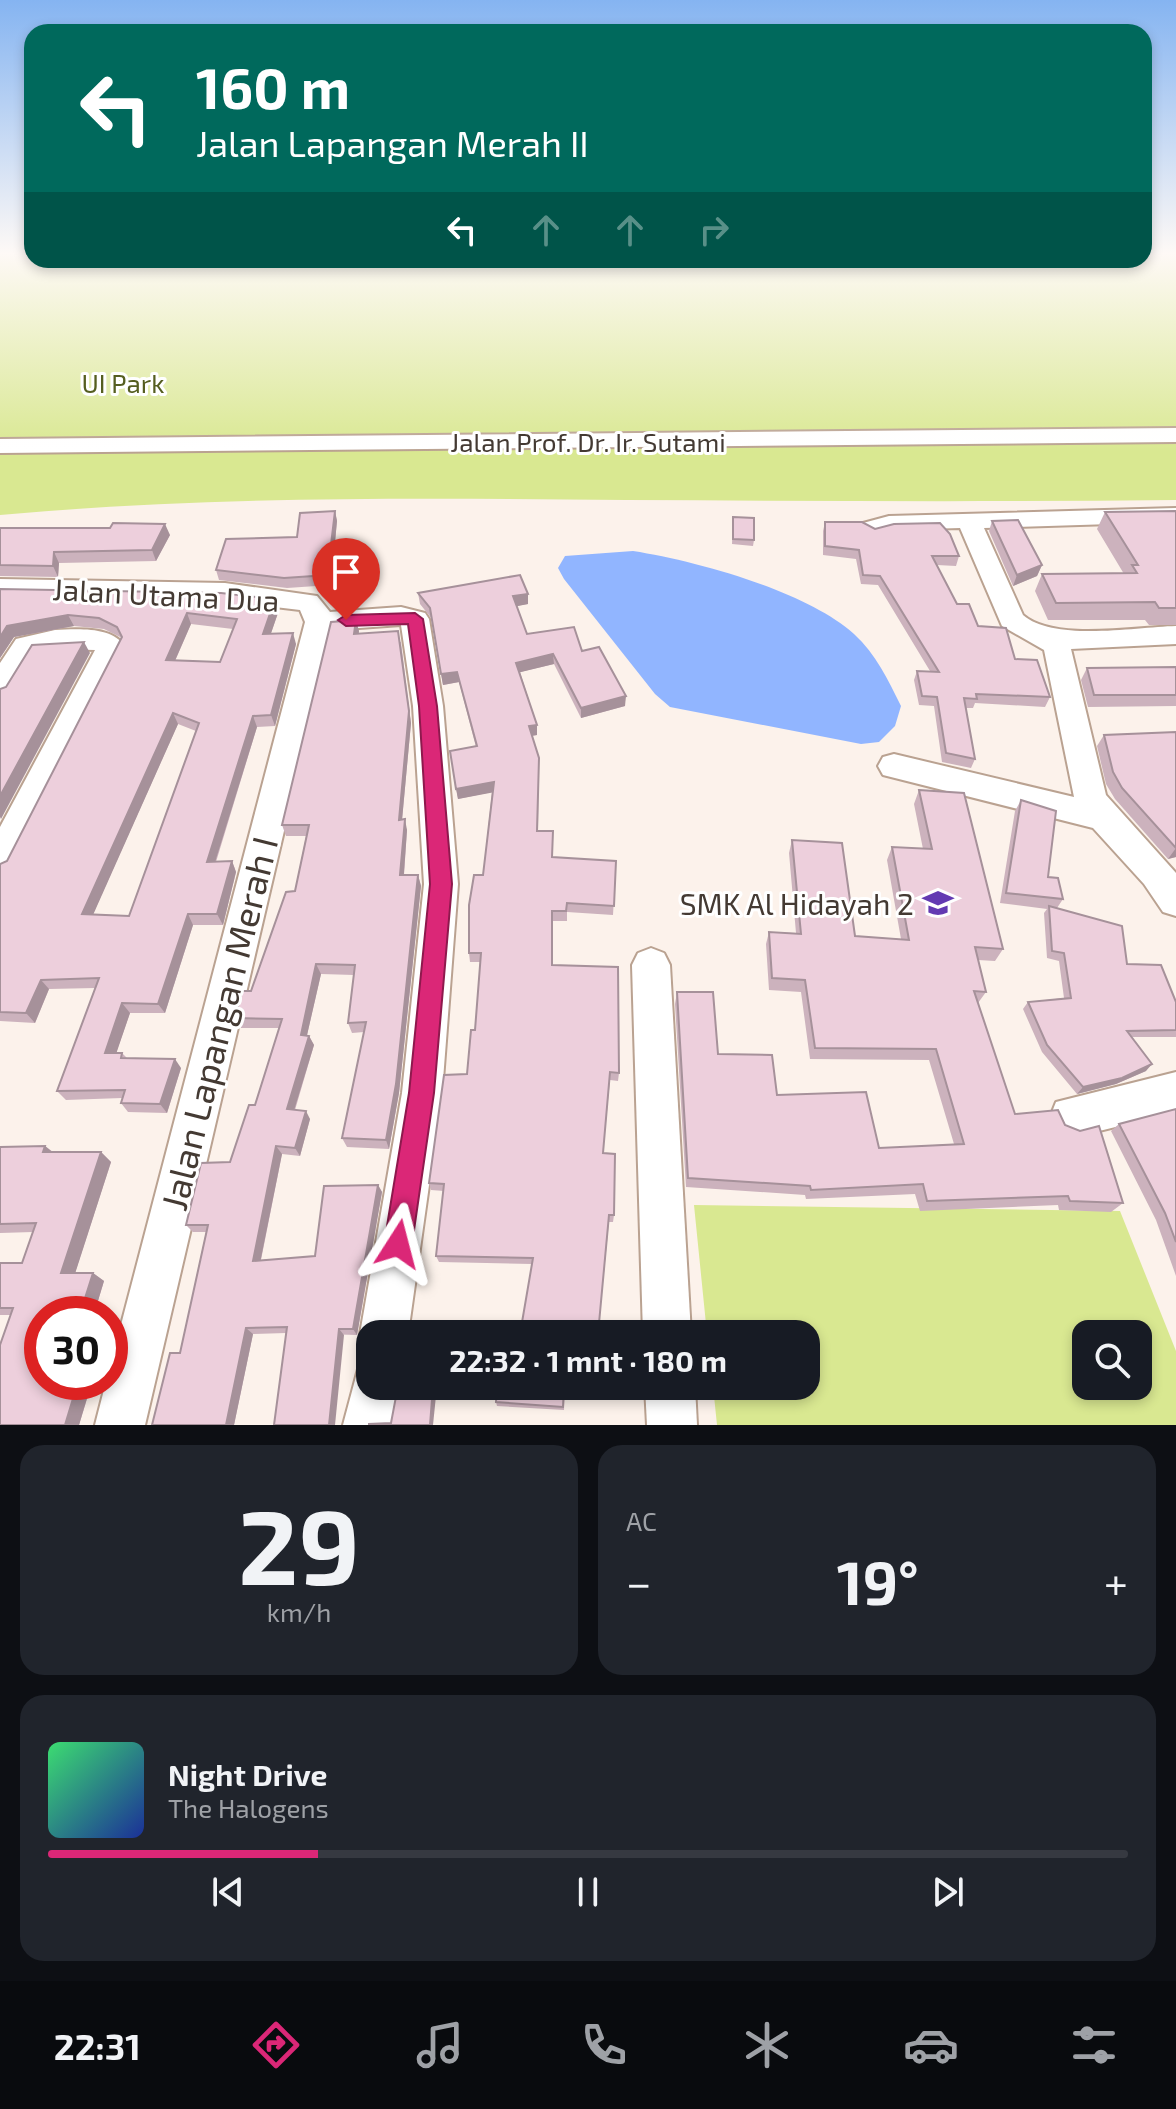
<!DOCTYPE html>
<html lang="id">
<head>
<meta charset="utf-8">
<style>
	body { margin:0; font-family:"Exo 2",sans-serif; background:#20242c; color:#f1f3f6; height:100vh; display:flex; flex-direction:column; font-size:30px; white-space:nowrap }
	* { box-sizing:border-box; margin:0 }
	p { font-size:26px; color:#9ea1a6 }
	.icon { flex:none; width:44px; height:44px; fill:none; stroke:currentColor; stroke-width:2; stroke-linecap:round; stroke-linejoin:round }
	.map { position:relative; height:1425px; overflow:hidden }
	.panel { display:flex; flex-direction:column; gap:20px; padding:20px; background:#0d0f14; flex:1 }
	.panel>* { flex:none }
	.guide { position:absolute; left:24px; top:24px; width:1128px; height:244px; border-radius:24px; box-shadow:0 4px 12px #0003; background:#00695c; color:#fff; overflow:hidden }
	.tools { position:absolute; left:1072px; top:1320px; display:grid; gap:16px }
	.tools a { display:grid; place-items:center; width:80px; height:80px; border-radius:16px; background:#171b24; box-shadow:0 4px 12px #0003; font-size:40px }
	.speed { position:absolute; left:24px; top:1296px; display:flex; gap:16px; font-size:40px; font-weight:700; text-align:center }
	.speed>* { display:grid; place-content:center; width:104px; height:104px; border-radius:50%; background:#171b24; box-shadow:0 4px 12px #0003; line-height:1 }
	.speed .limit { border:12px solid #d22; background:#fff; color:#111 }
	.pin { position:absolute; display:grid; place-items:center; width:68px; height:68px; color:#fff; margin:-82px -34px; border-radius:50% 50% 50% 0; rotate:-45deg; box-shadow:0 0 8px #0007 }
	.pin .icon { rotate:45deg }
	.me { position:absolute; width:88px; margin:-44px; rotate:9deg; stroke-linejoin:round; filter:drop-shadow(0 0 6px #0008) }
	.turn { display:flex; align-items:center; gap:28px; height:168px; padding:0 40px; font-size:36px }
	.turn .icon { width:104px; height:104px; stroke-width:2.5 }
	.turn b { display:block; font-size:56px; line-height:68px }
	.lanes { display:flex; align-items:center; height:76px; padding:0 40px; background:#0003; justify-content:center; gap:40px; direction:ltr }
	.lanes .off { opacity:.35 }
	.big { font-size:60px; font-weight:700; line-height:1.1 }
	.panel .tile { flex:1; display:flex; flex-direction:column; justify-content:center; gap:12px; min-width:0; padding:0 28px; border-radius:24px; background:#20242c }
	.panel .dial { align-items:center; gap:0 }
	.dial b { font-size:104px; line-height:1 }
	.song { display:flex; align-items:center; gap:24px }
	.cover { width:96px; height:96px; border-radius:12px; background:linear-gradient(135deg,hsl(140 70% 55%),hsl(230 70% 35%)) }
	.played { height:8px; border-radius:4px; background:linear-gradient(90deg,#db2777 25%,#363941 25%) }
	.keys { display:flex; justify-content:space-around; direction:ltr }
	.heat { display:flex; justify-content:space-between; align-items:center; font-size:44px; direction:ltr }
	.panel .tiles { flex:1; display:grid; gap:20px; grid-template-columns:1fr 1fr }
	.tile:last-child { grid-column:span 2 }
	.trip { position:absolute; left:356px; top:1320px; width:464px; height:80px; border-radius:24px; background:#171b24; box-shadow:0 4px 12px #0003; font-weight:700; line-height:80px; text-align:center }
	.tabs { display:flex; height:128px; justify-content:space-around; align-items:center; background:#090b0e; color:#9ea1a6 }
	.tabs .icon { width:56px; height:56px }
	.tabs .on { color:#db2777 }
	.tabs b { font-size:36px; color:#f1f3f6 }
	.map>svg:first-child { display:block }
</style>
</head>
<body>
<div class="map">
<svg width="1176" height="1425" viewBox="0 0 1176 1425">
	<rect width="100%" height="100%" fill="#fcf2eb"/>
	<!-- green -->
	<g fill="#d9e891" fill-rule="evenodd">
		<path d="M0 252H32V260H1144V252H1176V500C993 502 810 501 627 500 418 498 208 496 0 515Z"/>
		<path d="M694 1205 1120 1211 1176 1351V1425H717L713 1386H806V1334H707ZM1086 1334H1138V1386H1086Z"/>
	</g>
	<!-- water -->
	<path fill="#91b5ff" d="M633 551C697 561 806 591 854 634 876 654 888 680 901 706L895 726 879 742 861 744 670 707 655 694 564 579 558 568 565 556Z"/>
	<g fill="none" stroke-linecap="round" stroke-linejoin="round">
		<!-- street casing -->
		<g stroke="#baa291" stroke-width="4">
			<g id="street">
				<path d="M1176 428V442L0 453V439Z"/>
				<path d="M1176 508V522L984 528 1023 615C1054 642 1136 627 1176 626V644L1071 649 1106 795 1176 873V916L1163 912 1144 884 1093 828 883 775 878 766 883 757 894 754 1074 797 1044 650 1002 626 960 528 891 530 872 535 860 528 863 523 889 516Z"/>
				<path d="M0 579 225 583 317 596 330 612 401 607 425 613 429 619 443 706 458 884 442 1093 408 1334H370V1352L360 1334 402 1093 424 884 413 706 401 625 331 630 145 1425H95L106 1382H110V1367L305 622 300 610 225 601 0 597Z"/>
				<path d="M55 630C77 629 113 626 125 647L12 870 0 874V827L95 650 55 649 36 653 10 697 0 701V663L16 639Z"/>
				<path d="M651 948 664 953 670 965 691 1334H643L632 965 638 953Z"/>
				<path d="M1176 1072V1112L1071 1138 1056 1132 1050 1117 1056 1102Z"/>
				<path d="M370 1363V1386H400L393 1425H343L358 1369Z"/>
				<path d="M645 1386H695L697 1425H647Z"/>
			</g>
		</g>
		<!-- street -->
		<use href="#street" fill="#fff" fill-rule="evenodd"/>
	</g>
	<!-- wall -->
	<g fill="#ccb2bd" fill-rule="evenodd">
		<path d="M335 511 337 521 334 552 361 551 363 561 360 583 287 588 219 580 216 570 297 537Z"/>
		<path d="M1176 511V625H1149L1145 620H1048L1035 591 1042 574H1124L1097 529 1105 512Z"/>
		<path d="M733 517 754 540 753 546 732 544Z"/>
		<path d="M992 521 1042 565 1037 576 1013 586 989 531Z"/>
		<path d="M825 522 875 529 959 556 956 566 937 565 957 604 978 626 1015 659 1050 697 1045 707 975 703 973 708H965L975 759 971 768 942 762 934 706 919 705 914 680 917 671H930L878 585 861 584 856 559 823 555V531Z"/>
		<path d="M0 528 170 535 156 561 59 563 58 577 0 576Z"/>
		<path d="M0 589 279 610 271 633 296 644 275 726 257 727 216 862 232 861 236 872 223 925H193L165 1013H130L116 1053H122L127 1058 181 1068 167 1113 128 1112 121 1103 122 1098 66 1100 57 1091 95 988 49 989 35 1023 0 1021V864L7 861 122 638 104 629 74 626 14 637 0 658ZM191 624 233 629 220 662 175 661ZM178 724 196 731 129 916 93 914Z"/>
		<path d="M418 593 528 604 516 606 527 634 582 651 625 706 581 718 554 664 520 672 537 725V735L532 736 539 768 538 831H553V857L616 861 613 915 567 912V921H552V965L619 1073 618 1081 610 1080 603 1153 614 1215 613 1222H609L598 1334H520L532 1264 439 1262 436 1256 444 1191 431 1190 429 1183 467 1074 475 1030 480 962H470L469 953 483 875 492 792 458 799 450 751 476 747 459 682 443 685 432 619 420 604Z"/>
		<path d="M356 620 359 634 401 642 411 723 402 820 407 830 404 875H418L421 886 399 1093 389 1149 347 1147 342 1138 364 1032 352 1033 348 1023 354 975 321 974 307 1035 309 1036 314 1045 295 1110 310 1119 300 1156 282 1154 261 1260 315 1256 378 1185 382 1192 357 1335 286 1333 253 1334 234 1425H152L180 1353 206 1232H193L186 1225 230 1162 255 1105 279 1028H241L235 1018 251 991 295 891 306 836H286L282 825Z"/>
		<path d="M1176 667V706L1088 707 1081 680 1087 668Z"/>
		<path d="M1176 732V857L1168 859 1115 799 1106 784 1097 746 1104 735Z"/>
		<path d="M919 790 1003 949 995 961 978 960 986 992 978 1003 1015 1114 1065 1125 1123 1203 1111 1212 1059 1210 1058 1205 920 1211 915 1194 806 1199 805 1195 686 1187 675 1004 677 992 718 1054 777 1095 879 1148 954 1144 929 1060 810 1059 801 992 769 990 766 944 769 932 796 933 789 853 792 840 855 936 901 939 887 860 892 847 923 849 914 804Z"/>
		<path d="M1021 800 1048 877 1063 899 1057 908 1176 1002V1037H1132L1146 1071 1116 1084 1077 1094 1042 1052 1023 1009 1028 1002 1064 998 1059 961 1047 958 1044 913 1047 909 1000 903 1015 811Z"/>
		<path d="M1176 1109V1276L1156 1220 1111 1131 1119 1124Z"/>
		<path d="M45 1146 53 1152H101L111 1162 75 1273H93L104 1281 94 1314H42V1382H92L79 1425H0V1345L11 1315H0V1263H22L33 1232 0 1233V1147Z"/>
		<path d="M565 1386 564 1410 497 1406 496 1402Z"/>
	</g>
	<!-- shaded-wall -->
	<g fill="#a6919a">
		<path d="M335 511 337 521 333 563 330 553Z"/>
		<path d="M165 524 170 535 156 561 152 550Z"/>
		<path d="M361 551 363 561 360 583 358 573Z"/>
		<path d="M54 552 59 563 58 577 53 566Z"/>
		<path d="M1042 565 1037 576 1013 586 1017 575Z"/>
		<path d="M528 594V604L513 607V596Z"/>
		<path d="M275 599 279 610 267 645 263 634Z"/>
		<path d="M187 613 191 624 170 672 166 660Z"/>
		<path d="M68 615 74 626 14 637 0 658V637L7 626Z"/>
		<path d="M356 620 359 631 357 645 354 634Z"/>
		<path d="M398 631 411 723 401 831 399 820Z"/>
		<path d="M293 633 296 644 275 726 271 715Z"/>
		<path d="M84 642 90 653 1 819 0 817V796Z"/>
		<path d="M553 654 554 664 517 673 516 663Z"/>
		<path d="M457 672 459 682 443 685 441 674Z"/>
		<path d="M626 696 625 706 581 718V708Z"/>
		<path d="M173 713 178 724 89 924 82 914Z"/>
		<path d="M253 716 257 727 212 872 207 862Z"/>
		<path d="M537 725V735L530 736 529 726Z"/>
		<path d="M494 782 495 792 458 799 456 789Z"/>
		<path d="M405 819 407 830 403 886 400 875Z"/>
		<path d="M1176 848V857L1168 859Z"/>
		<path d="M232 861 236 872 223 925 217 914Z"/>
		<path d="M418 875 421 886 399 1093 389 1149 386 1140Z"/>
		<path d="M188 914 193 925 165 1013 158 1004Z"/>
		<path d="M316 964 321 974 305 1044 301 1035Z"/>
		<path d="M41 980 49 989 35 1023 26 1013Z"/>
		<path d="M122 1003 130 1013 113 1063 105 1053Z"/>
		<path d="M309 1036 314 1045 292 1117 287 1109Z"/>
		<path d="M175 1059 181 1068 167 1113 160 1104Z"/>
		<path d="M1152 1064 1146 1071 1116 1084 1077 1094 1083 1087Z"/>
		<path d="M306 1111 310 1119 300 1156 295 1148Z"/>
		<path d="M45 1146 56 1155 43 1152Z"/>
		<path d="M276 1146 282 1154 259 1268 253 1261Z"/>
		<path d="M101 1152 111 1162 73 1280 61 1273Z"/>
		<path d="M378 1185 382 1192 357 1335 353 1329Z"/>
		<path d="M93 1273 104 1281 94 1314H80Z"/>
		<path d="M246 1328 253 1334 234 1425H226Z"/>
		<path d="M339 1329 344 1335 335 1425H329Z"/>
		<path d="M78 1382H92L79 1425H65Z"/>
		<path d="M433 1386H437L433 1425H430Z"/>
	</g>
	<!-- building -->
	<g fill="#edcfdc" stroke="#a6919a" stroke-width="2" fill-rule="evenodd">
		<path d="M335 511 330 553 361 551 358 573 284 578 216 570 226 539 297 537 300 513Z"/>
		<path d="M1176 511V608H1159L1155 602 1056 603 1042 574 1137 573 1132 565H1138L1105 512Z"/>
		<path d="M733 517 754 518V540L733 539Z"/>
		<path d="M1018 520 1042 565 1017 575 992 521Z"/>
		<path d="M825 522H862L875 529 894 524 940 523 950 534 959 556H932L957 604H969L978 626 1006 628 1015 659 1037 660 1050 697 976 694 977 699 964 698 975 759 946 753 937 697 922 696 917 671 939 672 880 576 863 575 859 550 825 546Z"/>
		<path d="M113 523 165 524 152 550 54 552 53 566 0 565V528H110Z"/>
		<path d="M520 575 528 594 513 596 527 634 574 627 582 651 599 647 626 696 581 708 553 654 516 663 537 725 529 726 539 758 537 831H553L552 857 616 861 614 906 567 903 566 911H552V965L618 967 619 1073 610 1072 603 1153 615 1154 614 1215H609L598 1334H586L567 1330V1334H520L533 1258 436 1256 444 1184 429 1183 444 1075 467 1074 471 1030H475L481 953H469V905L474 875H483L494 782 456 789 450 751 477 746 457 672 441 674 430 608 418 593Z"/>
		<path d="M0 589 221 593 275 599 263 634 293 633 271 715 253 716 207 862 232 861 217 914H188L158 1004 122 1003 105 1053H122L121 1058 175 1059 160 1104 121 1103 125 1090 57 1091 99 978 41 980 26 1013 0 1012V864L7 861 122 637 117 627 99 618 68 615 7 626 0 637ZM187 613 237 619 220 662 166 660ZM173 713 199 723 129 916 82 914Z"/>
		<path d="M356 620 354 634 398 631 409 711 399 820 405 819 400 875H418L396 1084 386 1140 342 1138 366 1022 348 1023 355 965 316 964 301 1035 309 1036 287 1109 306 1111 295 1148 276 1146 253 1261 315 1256 324 1186 378 1185 353 1329H339L329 1425H274L287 1327 246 1328 226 1425H152L170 1353H180L208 1225H186L201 1163 230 1162 249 1105H255L282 1019 235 1018 242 991H251L286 892 295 891 309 825H282L331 622Z"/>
		<path d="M84 642 0 796V689L6 687 32 645Z"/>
		<path d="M1176 667V695H1094L1087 668Z"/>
		<path d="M1176 732V848L1122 788 1113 772 1104 735Z"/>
		<path d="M919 790 964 793 1003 949 975 947 986 992 974 991 1015 1114 1058 1110 1065 1125 1080 1131 1099 1126 1123 1203 1070 1201 1068 1196 927 1201 923 1184 811 1190 810 1186 688 1178 677 992H713L718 1054 772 1055 777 1095 866 1092 879 1148 964 1144 936 1049 815 1048 805 980 772 978 769 932 801 934 792 840 842 843 855 936 909 940 892 847 932 849Z"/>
		<path d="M1021 800 1056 811 1048 877 1058 878 1063 899 1006 893Z"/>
		<path d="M1049 906 1122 926 1127 964 1161 965 1176 1002V1030L1127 1031 1152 1064 1122 1078 1083 1087 1047 1045 1028 1002 1071 998 1064 953 1052 951Z"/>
		<path d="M1176 1109V1242L1165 1213 1119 1124Z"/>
		<path d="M45 1146 43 1152H101L61 1273H93L80 1314H42V1382H78L65 1425H0V1345L13 1308H0V1263H22L36 1223 0 1224V1147Z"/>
		<path d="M398 1386H433L430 1425H369V1424L391 1423Z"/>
		<path d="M497 1386H564L563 1407 496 1402Z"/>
	</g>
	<!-- sky -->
	<linearGradient id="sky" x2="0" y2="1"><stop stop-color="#85b4f1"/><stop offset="0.56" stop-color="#fef9f6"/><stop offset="1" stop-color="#fef9f6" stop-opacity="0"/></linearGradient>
	<rect width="1176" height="452" fill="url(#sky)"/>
	<!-- route -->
	<path fill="#db2777" stroke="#8e194d" stroke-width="2" d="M415 613 423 619 437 706 452 884 434 1093 412 1244 408 1253 398 1257 389 1253 384 1244 409 1093 430 884 419 706 408 624 346 626 338 620 346 615Z"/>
	<!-- icons -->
	<defs>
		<g id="school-bare" transform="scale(2.4)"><path d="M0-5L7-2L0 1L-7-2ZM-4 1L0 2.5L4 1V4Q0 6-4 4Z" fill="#633ab2" stroke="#fff" stroke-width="2.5" paint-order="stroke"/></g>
	</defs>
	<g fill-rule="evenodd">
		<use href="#school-bare" x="938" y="903"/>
	</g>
	<g text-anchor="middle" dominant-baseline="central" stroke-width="6" stroke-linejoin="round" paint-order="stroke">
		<!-- far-park labels -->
		<g font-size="26" fill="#555e20" stroke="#fff">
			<text x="123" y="382">UI Park</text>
		</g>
		<!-- far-street labels -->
		<g font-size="26" fill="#443a33" stroke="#fff">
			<text x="588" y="441">Jalan Prof. Dr. Ir. Sutami</text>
		</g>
		<!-- street labels -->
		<g font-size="30" fill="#443a33" stroke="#fff">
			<text transform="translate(166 594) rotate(3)">Jalan Utama Dua</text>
		</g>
		<!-- poi labels -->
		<g font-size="30" fill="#443a33" stroke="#fff" text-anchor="end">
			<text x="914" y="903">SMK Al Hidayah 2</text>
		</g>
		<!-- near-street labels -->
		<g font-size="36" fill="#443a33" stroke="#fff">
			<text transform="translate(218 1023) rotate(-76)">Jalan Lapangan Merah I</text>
		</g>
	</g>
</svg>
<div class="tools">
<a><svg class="icon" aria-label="search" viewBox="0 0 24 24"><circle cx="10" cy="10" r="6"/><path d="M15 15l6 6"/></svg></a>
</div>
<div class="speed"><div class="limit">30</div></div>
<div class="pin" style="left:346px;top:620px;background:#d93025"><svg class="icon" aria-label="arrive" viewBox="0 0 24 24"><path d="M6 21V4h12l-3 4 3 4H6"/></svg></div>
<svg class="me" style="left:398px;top:1244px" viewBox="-20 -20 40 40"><path d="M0-17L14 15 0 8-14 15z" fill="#db2777" stroke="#fff" stroke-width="4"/></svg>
<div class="trip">22:32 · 1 mnt · 180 m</div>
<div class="guide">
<div class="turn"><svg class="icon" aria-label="left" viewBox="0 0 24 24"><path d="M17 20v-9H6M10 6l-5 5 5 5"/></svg><div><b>160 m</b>Jalan Lapangan Merah II</div></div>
<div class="lanes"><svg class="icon" aria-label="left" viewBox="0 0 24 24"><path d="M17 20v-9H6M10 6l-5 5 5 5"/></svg><svg class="icon off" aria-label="ahead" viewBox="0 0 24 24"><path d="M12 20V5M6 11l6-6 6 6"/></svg><svg class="icon off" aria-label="ahead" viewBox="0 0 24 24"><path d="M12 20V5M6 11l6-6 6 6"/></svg><svg class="icon off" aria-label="right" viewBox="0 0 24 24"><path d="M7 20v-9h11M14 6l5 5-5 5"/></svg></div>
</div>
</div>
<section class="panel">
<div class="tiles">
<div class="tile dial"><b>29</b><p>km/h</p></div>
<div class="tile"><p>AC</p>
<div class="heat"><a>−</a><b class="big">19°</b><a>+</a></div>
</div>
<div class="tile">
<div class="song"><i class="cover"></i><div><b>Night Drive</b><p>The Halogens</p></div></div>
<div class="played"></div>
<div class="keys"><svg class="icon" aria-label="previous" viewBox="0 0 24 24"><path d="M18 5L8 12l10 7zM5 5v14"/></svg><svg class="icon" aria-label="pause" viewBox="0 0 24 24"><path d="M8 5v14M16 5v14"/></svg><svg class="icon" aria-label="next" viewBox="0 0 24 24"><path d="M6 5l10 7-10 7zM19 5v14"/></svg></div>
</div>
</div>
</section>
<nav class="tabs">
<b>22:31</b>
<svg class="icon on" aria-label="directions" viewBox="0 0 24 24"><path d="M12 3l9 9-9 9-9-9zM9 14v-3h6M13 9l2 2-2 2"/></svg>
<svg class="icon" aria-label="music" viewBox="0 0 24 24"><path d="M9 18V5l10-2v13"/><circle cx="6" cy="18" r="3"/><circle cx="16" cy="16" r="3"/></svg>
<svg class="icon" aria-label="phone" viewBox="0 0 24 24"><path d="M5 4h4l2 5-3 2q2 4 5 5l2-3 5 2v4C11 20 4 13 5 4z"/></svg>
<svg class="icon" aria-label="climate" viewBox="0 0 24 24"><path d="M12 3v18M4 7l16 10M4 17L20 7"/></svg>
<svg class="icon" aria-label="car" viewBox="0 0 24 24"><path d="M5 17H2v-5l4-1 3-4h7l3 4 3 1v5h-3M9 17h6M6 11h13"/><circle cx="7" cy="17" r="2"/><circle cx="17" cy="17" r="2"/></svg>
<svg class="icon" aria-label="filters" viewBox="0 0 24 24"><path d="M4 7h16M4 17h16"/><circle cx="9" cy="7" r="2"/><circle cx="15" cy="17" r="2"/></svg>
</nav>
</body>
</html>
